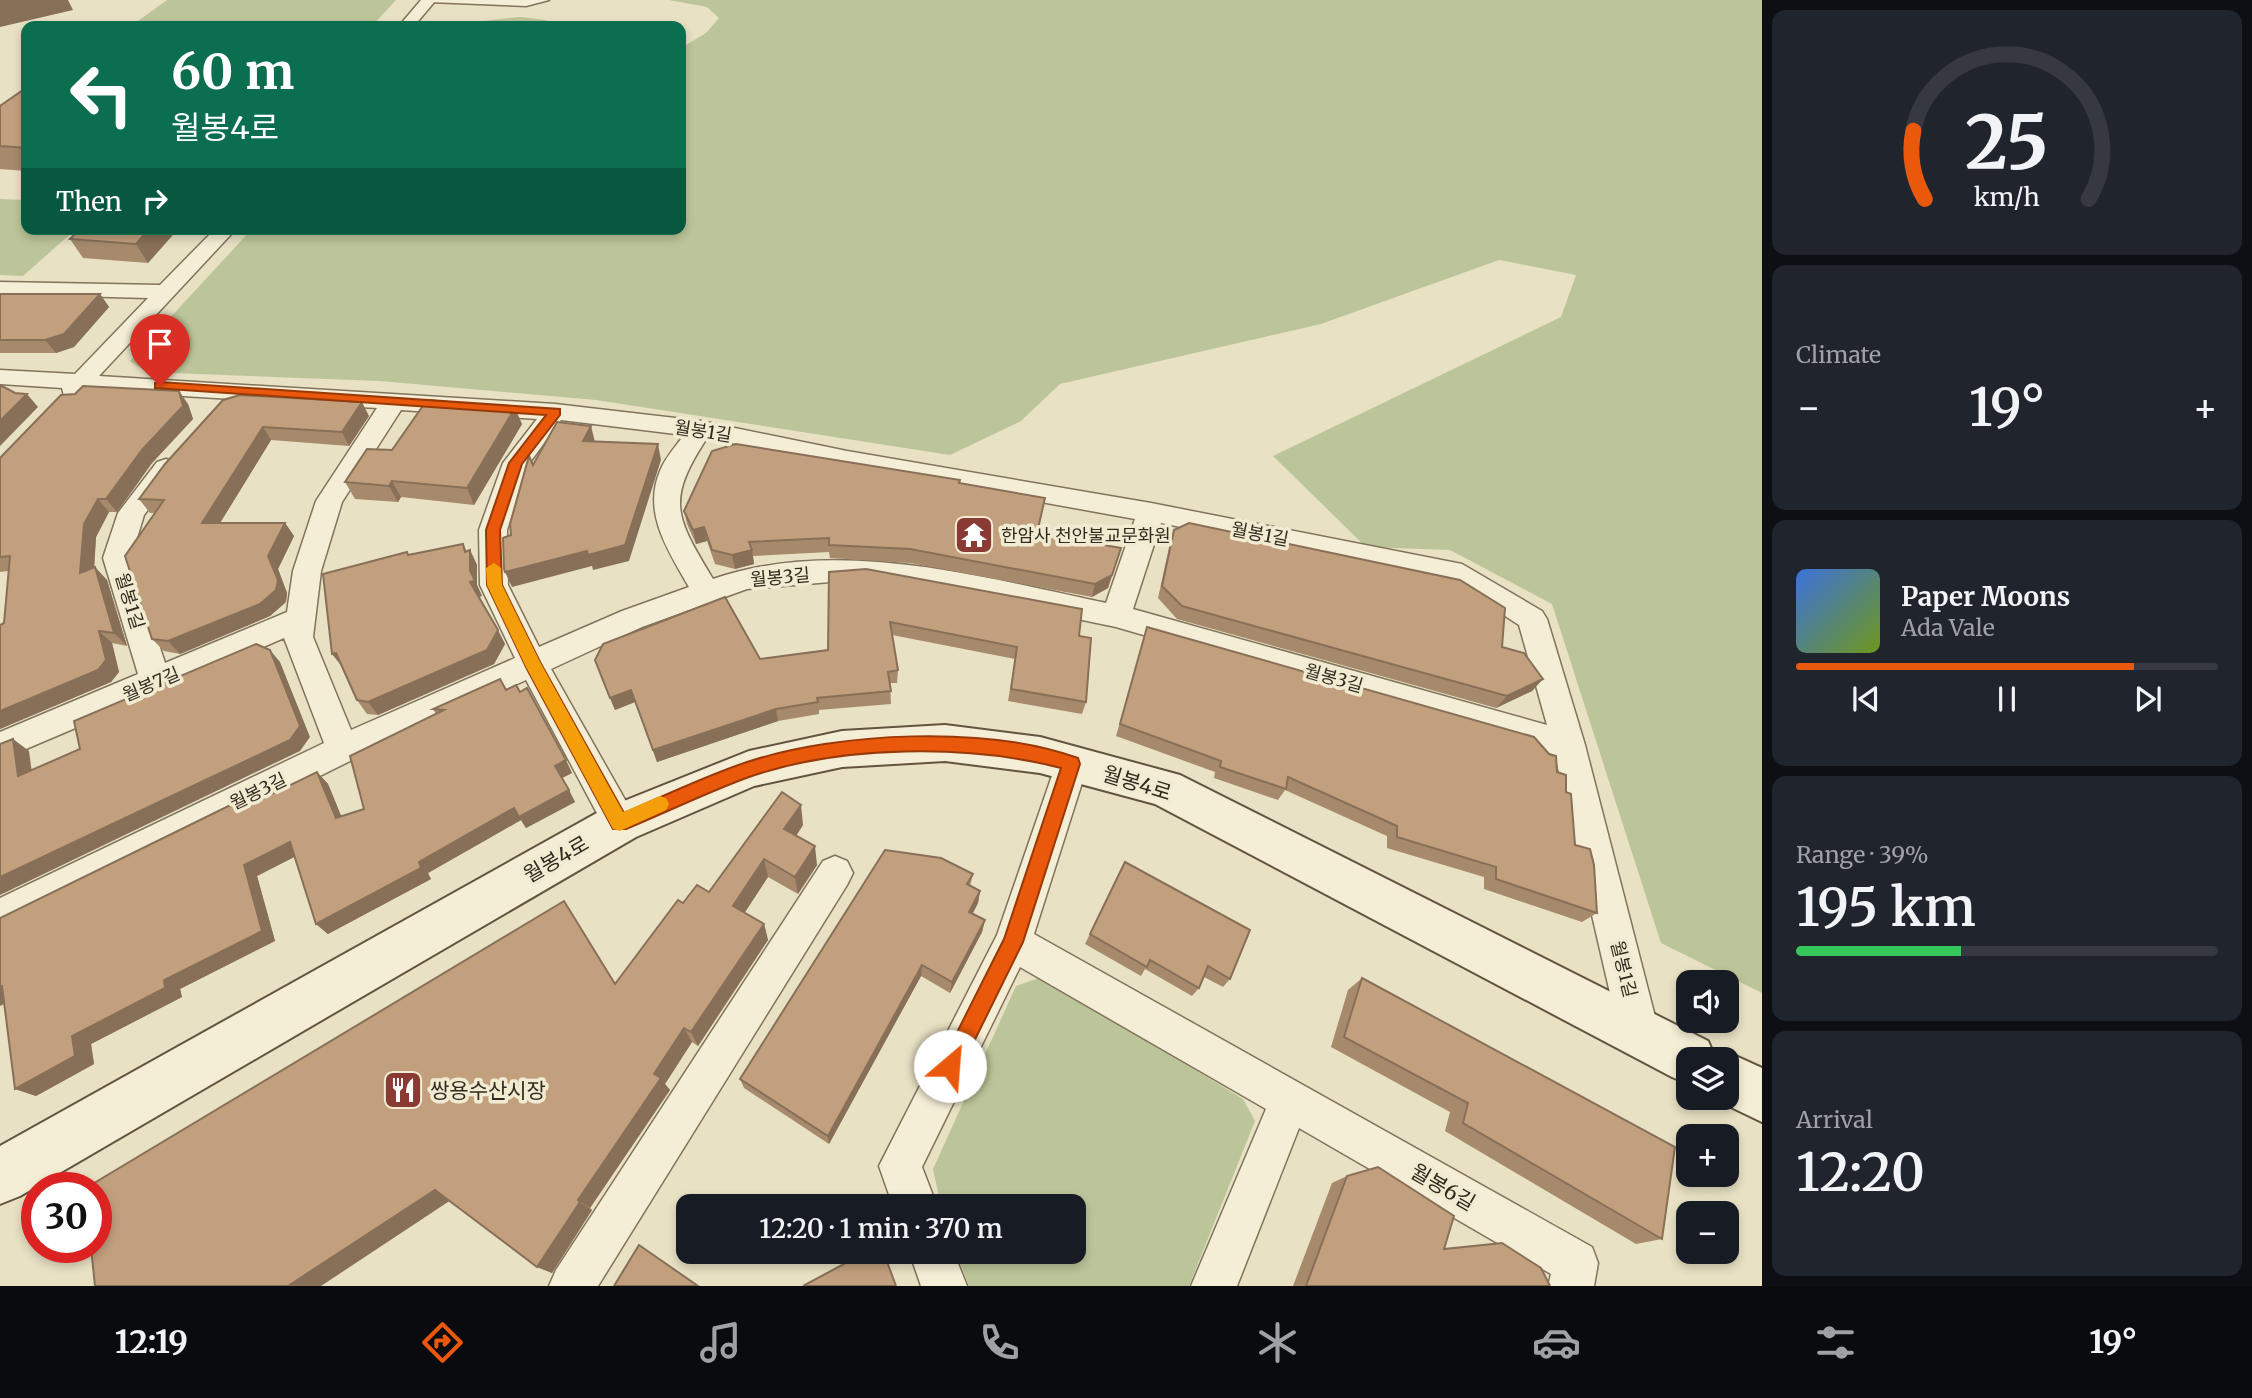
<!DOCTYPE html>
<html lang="en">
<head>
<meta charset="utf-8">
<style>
	body { margin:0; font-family:Merriweather,"Noto Sans KR",serif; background:#20242c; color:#f1f3f6; height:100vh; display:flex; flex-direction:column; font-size:26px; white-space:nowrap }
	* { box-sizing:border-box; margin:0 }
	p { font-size:23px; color:#9ea1a6 }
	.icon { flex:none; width:38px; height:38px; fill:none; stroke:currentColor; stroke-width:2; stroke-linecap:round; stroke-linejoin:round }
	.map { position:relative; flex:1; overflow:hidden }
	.details { display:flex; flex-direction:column; gap:10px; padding:10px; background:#0d0f14; width:490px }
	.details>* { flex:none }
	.banner { position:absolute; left:21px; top:21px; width:665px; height:214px; border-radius:14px; box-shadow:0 4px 10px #0003; background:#0b6e4f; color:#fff; overflow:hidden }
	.tools { position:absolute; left:1676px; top:970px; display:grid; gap:14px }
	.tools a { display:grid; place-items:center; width:63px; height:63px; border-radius:14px; background:#171b24; box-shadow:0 4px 10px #0003; font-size:35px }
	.speed { position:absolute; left:21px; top:1172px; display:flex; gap:14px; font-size:35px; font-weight:700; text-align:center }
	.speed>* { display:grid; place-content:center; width:91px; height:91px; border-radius:50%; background:#171b24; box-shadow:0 4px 10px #0003; line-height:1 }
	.speed .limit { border:10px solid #d22; background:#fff; color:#111 }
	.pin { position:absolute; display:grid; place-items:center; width:60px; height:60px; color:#fff; margin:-72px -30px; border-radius:50% 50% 50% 0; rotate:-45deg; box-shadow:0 0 7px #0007 }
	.pin .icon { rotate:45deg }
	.me { position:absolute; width:77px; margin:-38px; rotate:27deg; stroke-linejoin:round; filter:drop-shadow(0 0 5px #0008) }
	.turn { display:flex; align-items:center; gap:24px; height:147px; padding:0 35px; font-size:32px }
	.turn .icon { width:91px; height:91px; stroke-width:2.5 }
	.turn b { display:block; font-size:49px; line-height:60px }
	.then { display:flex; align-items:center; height:66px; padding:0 35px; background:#0003; gap:14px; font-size:26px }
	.big { font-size:52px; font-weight:600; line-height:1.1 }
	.details .card { flex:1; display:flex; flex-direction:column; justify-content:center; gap:10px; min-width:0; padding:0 24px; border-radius:14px; background:#20242c }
	.details .dial { align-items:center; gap:0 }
	.dial svg { height:182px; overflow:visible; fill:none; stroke:#363941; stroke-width:7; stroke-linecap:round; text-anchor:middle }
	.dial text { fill:#f1f3f6; stroke:none }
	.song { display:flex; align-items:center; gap:21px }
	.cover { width:84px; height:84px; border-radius:10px; background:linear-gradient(135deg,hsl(220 70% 55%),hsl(80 70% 35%)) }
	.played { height:7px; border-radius:4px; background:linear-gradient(90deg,#ea580c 80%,#363941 80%) }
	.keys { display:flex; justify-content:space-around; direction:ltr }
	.heat { display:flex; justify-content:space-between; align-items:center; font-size:38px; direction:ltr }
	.charge { height:10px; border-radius:5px; background:linear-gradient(90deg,#34c759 39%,#363941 0) }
	.trip { position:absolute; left:676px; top:1194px; width:410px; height:70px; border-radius:14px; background:#171b24; box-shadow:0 4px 10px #0003; font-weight:600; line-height:70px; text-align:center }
	.menu { display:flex; height:112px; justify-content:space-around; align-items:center; background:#090b0e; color:#9ea1a6 }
	.menu .icon { width:49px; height:49px }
	.menu .on { color:#ea580c }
	.menu b { font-size:32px; color:#f1f3f6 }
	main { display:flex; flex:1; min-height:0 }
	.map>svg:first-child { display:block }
</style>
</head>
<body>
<main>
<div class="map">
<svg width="1762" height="1286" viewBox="0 0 1762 1286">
	<rect width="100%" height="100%" fill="#e8e1c4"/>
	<!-- green -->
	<g fill="#bcc599">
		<path d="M167 0H396L372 26H131Z"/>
		<path d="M669 0H1762V993L1661 943 1552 604 1450 550 1366 547 1273 456 1561 317 1576 275 1499 260 1321 324 1060 384 1021 421 950 455 596 400 380 381 147 372 130 361 252 229H681V48L706 33 719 18 707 7Z"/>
		<path d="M520 17 546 20 555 26H439Z"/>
		<path d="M0 199 26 200V229H76L23 276 0 275Z"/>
		<path d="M1042 977 1243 1099 1255 1121 1189 1286H969L955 1251H1073V1206H941L933 1169 1016 986Z"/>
	</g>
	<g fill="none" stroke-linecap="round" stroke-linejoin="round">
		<!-- lane casing -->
		<g stroke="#81735c" stroke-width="3">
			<path id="lane" d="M425 0H549L526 6 429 2Z"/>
		</g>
		<!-- street casing -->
		<g stroke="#81735c" stroke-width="3">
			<g id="street">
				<path d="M421 0H436L414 26H399Z"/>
				<path d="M215 229H236L99 376 555 404 701 421 847 451 1151 503 1462 564 1542 611 1547 619 1585 745 1659 1032 1653 1046 1639 1052 1625 1046 1619 1032 1555 755 1116 627 952 593 866 579 747 589 642 627 551 669 632 812 637 823 632 834 620 838 608 834 526 680 354 759 0 935V898L324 743 284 638 169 688 167 692 153 695 0 760V732L138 674 103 558 118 513 157 462 166 459 175 462 179 468 144 515 131 558 165 663 287 612 293 571 316 501 377 408 86 390 72 398 64 396 62 388 0 384V370L75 374 148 298 0 294V282L160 285ZM401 410 537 419 503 463 479 530 480 585 515 658 351 730 313 637 321 571 342 502ZM561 420 684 435C676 446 665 458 660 471 642 513 669 552 689 587L622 611 539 647 508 585 507 530 528 465ZM707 438 847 467 1135 519 1106 603C981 577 838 536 713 579 676 517 665 502 707 438ZM1161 523 1454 583 1519 625 1547 725 1133 609Z"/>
				<path d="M1072 750 1084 754 1088 764 1034 934 1592 1247 1598 1263 1594 1286H1548L1551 1274 1299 1128 1237 1286H1191L1266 1109 1020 967 922 1167 937 1206H893L879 1166 997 935 1056 764 1060 754Z"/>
				<path d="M835 856 847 861 853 873 847 885 598 1286H549L556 1270 823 861Z"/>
				<path d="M909 1251H953L967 1286H921Z"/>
			</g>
		</g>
		<!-- secondary casing -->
		<g stroke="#62543f" stroke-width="4">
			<path id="secondary" d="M945 725 1040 737 1180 775 1708 1041 1715 1057 1727 1052 1762 1068V1122L1710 1097H1727V1059H1689V1084L1672 1077 1155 804 1040 773 945 761 842 767 754 786 636 837 20 1196 0 1204V1146L604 809 749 751 842 731Z"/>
		</g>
		<!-- lane -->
		<use href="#lane" fill="#f4eed6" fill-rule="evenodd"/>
		<!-- street -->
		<use href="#street" fill="#f4eed6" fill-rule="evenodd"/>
		<!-- secondary -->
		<use href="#secondary" fill="#f4eed6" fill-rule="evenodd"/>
	</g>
	<!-- wall -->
	<g fill="#a78a6c">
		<path d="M26 88V171L0 169V106Z"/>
		<path d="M80 229H178L148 263 83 258 70 239Z"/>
		<path d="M0 294H100L109 307 74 347 56 353H0Z"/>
		<path d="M223 400 369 416 349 446 271 440 220 523H285L294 536 278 569 287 593 286 602 270 616 180 654 164 651 152 639 155 513H150L139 499Z"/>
		<path d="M188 404 193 419 152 463 117 512H109L96 537 94 568 107 580 127 646 112 643 119 672 111 682 0 729V625L4 623 9 571 0 572V458Z"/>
		<path d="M522 424 474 505 401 497 398 502 355 499 345 482 392 450Z"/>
		<path d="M960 483 1045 498 1037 533 1121 548 1108 588 1092 597 910 563 830 558 829 552 753 556 754 564 735 569 715 564 707 541 696 544 687 524 684 511Z"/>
		<path d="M1174 530 1502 647 1543 679 1532 691 1496 708 1177 619 1158 598 1170 543Z"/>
		<path d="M470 550 477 565V585L482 596 479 597 505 644 494 664 378 715 367 714 357 700 408 555 467 551Z"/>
		<path d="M829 572 1079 636 1086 702 1082 714 1008 701 1015 659 892 635 898 670 897 683H890L891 704 819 710V714L778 721 657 762 635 702 615 710 595 660 760 659 828 650Z"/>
		<path d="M1147 627 1557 772 1566 792 1575 845 1597 913 1582 922 1484 889V877L1387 848V836L1285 790 1278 800 1214 778 1215 772 1116 736Z"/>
		<path d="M506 690 520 692 572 773 562 778 575 802 526 828 521 820 428 873 431 879 328 934 316 924 294 857 257 876 275 941 180 989 182 997 91 1044 94 1064 36 1096 15 1089 5 1004 249 796 256 802 317 772 328 784 341 816 364 809 436 714 433 709Z"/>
		<path d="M803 825 796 836 817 865 798 894 768 877 744 912 764 924 768 940 698 1046 692 1042 665 1084 670 1090 590 1208 592 1210 552 1273 537 1267 564 901 615 984 683 903 709 892Z"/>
		<path d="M1125 862 1230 979 1223 987 1204 977 1199 988 1192 996 1145 969 1141 976 1085 944Z"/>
		<path d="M973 874 970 886 980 891 978 903 973 913 985 920 982 932 950 993 921 976 829 1144 744 1088 740 1079Z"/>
		<path d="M1362 978 1662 1239 1636 1244 1445 1131 1450 1112 1331 1047 1348 990Z"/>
		<path d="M1347 1176 1444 1249 1550 1286H1293L1332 1183Z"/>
	</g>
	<!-- shaded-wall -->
	<g fill="#887058">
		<path d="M0 0H68L73 10 0 27Z"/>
		<path d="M149 229H178L148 263 136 244Z"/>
		<path d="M100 294 109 307 74 347 56 353 45 340Z"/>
		<path d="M179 391 188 404 193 419 152 463 117 512 106 499Z"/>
		<path d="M27 394 38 407 0 446V421Z"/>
		<path d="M362 402 369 416 349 446 342 432Z"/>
		<path d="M515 408 522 424 474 505 467 488Z"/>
		<path d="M591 426 595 442 583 441Z"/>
		<path d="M263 427 271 440 212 536 202 523Z"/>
		<path d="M658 444 661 460 629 561 593 570 592 566 512 587 505 572Z"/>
		<path d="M392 481 401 497 398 502 389 486Z"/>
		<path d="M98 499 109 512 96 537 93 586 80 573 84 524Z"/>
		<path d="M285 523 294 536 278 569 287 593 286 602 270 616 180 654 168 641 268 556Z"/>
		<path d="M704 527 707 541 696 544 693 530Z"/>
		<path d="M463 544 470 558V550L477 565V585L482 596 478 597 470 582V570Z"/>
		<path d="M1121 548 1108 588 1092 597 1095 584Z"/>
		<path d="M752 550 754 564 735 569 732 555Z"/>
		<path d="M95 567 107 580 127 646 114 633Z"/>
		<path d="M498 630 505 644 494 664 378 715 368 702Z"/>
		<path d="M99 631 112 643 119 672 111 682 0 729V711Z"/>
		<path d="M270 650 280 662 310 737 300 751 0 895V877Z"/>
		<path d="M336 653 343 668 332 654Z"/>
		<path d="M1543 679 1532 691 1496 708 1507 696Z"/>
		<path d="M631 690 635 702 615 710 610 698Z"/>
		<path d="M776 709 778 721 657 762 653 750Z"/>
		<path d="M13 739 29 751 34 788 18 776Z"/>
		<path d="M566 760 572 773 562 778 555 766Z"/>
		<path d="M317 772 328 784 347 830 336 818Z"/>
		<path d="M569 790 575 802 526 828 521 820 428 873 431 879 328 934 316 924 419 862 514 808Z"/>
		<path d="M249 796 262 808 239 810Z"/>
		<path d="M801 805 803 825 788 848 784 829Z"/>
		<path d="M290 842 302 853 257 876 275 941 180 989 182 997 91 1044 94 1064 36 1096 15 1089 72 1036 164 980 244 865Z"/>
		<path d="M815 846 817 865 798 894 795 877Z"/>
		<path d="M764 859 768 877 738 923 733 906Z"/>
		<path d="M980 891 978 903 967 924 969 912Z"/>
		<path d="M985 920 982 932 950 993 952 982Z"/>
		<path d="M764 924 768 940 698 1046 691 1032Z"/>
		<path d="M922 965 921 976 829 1144 828 1136Z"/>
		<path d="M2 986 22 995 0 1006V987Z"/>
		<path d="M684 1028 692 1042 665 1084 670 1090 590 1208 578 1200 654 1074Z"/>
		<path d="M435 1190 454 1198 321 1286H288Z"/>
		<path d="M580 1202 592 1210 552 1273 537 1267Z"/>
	</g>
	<!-- building -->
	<g fill="#c2a07e" stroke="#887058" stroke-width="2">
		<path d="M26 88V148L0 146V106Z"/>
		<path d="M80 229H149L136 244 70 239Z"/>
		<path d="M0 294H100L64 334 45 340H0Z"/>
		<path d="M0 385 15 393 27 394 0 421Z"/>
		<path d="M83 386 179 391 183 406 142 450 106 499H98L84 524 80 573 95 567 114 633 99 631 106 660 98 670 0 711V625L4 623 10 556 0 557V458L61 395 75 394Z"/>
		<path d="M240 395 362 402 342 432 263 427 202 523H285L268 556 278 580 276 590 260 604 168 641 152 639 125 556 164 500 139 499 165 464 223 400Z"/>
		<path d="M427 400 515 408 467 488 392 481 389 486 345 482 367 449 392 450Z"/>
		<path d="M557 422 591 426 583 441 658 444 625 545 588 555 587 551 505 572 504 569 503 538 511 535 510 524 529 456 533 465Z"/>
		<path d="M736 444 960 480 959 483 1045 498 1037 533 1121 548 1112 575 1095 584 910 549 829 545V538L749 542 752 550 732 555 712 550 704 527 693 530 684 511 712 451Z"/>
		<path d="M1189 523 1460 580 1505 608 1502 647 1524 653 1543 679 1507 696 1182 606 1162 586 1174 530Z"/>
		<path d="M463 544 465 552 470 550V570L475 581 470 582 498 630 487 650 368 702 357 700 336 653 332 654 323 574 407 552 408 555Z"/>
		<path d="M866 569 1082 609 1079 636 1091 638 1086 702 1011 689 1017 647 890 622 898 670 888 672 891 691 817 698 818 702 776 709 653 750 631 690 610 698 595 660 603 644 725 597 760 659 828 650 829 572Z"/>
		<path d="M1147 627 1534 737 1549 754 1556 756 1557 772 1566 775V792L1571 794 1575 845 1590 849 1594 865 1597 913 1496 879V867L1397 837V826L1288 777 1286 789 1220 767 1221 761 1120 724Z"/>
		<path d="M256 644 270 650 300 726 290 740 0 877V744L13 739 18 776 80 749 74 721Z"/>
		<path d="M500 679 506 690 516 685 520 692 527 688 566 760 555 766 569 790 519 817 514 808 419 862 421 868 316 924 290 842 244 865 262 931 164 980 165 988 72 1036 75 1056 15 1089 2 986 0 987V918L249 796 239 810 317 772 336 818 364 809 350 756 444 710 433 709Z"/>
		<path d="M782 792 801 805 784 829 815 846 795 877 764 859 733 906 764 924 691 1032 684 1028 654 1074 661 1078 578 1200 580 1202 537 1267 435 1190 288 1286H95L91 1248H96V1188H86L564 901 615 984 678 900 683 903 697 885 709 892Z"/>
		<path d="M885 850 941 858 973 874 967 884 980 891 969 912 985 920 952 982 922 965 828 1136 740 1079Z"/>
		<path d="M1125 862 1250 930 1230 979 1208 966 1199 988 1150 960 1147 967 1090 934Z"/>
		<path d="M1362 978 1675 1147 1662 1239 1463 1123 1468 1103 1344 1037Z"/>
		<path d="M1378 1167 1454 1216 1444 1249 1502 1243 1541 1268 1550 1286H1306L1347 1176Z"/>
		<path d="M639 1245 698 1286H614Z"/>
		<path d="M868 1251H883L896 1286H803Z"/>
	</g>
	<!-- route -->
	<path fill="#ea580c" stroke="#983908" stroke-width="2" d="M160 382 560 409V415L522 464 500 530 502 585 540 662 624 813C664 796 705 776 747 762 839 732 986 725 1078 758L1080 764 1023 942 958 1074 950 1077 943 1074 940 1066 1004 939 1061 768C968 744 841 745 749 777 708 792 667 812 626 829H613L527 669 487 585 486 530 509 463 546 415 155 388V383Z"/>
	<!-- slow -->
	<path fill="#f59e0b" d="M494 563 501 568 502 585 540 662 623 812 660 796 666 798 669 804 666 810 620 831 613 829 525 665 487 585 486 568Z"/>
	<!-- icons -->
	<defs>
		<g id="temple-square" transform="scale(2.0125)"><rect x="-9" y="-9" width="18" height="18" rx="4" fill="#883a33" stroke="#f1ebd2"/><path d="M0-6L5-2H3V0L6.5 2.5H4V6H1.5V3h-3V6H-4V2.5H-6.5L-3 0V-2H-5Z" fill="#fff"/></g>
		<g id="restaurant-square" transform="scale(2.0125)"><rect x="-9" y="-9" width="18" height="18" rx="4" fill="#883a33" stroke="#f1ebd2"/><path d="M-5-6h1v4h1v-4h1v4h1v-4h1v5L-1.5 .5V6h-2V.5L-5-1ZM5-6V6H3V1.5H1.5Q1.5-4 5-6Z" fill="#fff"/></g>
	</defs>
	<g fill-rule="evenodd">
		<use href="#temple-square" x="974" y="535"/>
		<use href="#restaurant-square" x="403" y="1090"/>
	</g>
	<g text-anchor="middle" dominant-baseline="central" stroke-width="7" stroke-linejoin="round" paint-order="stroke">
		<!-- street labels -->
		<g font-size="18" fill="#322a1f" stroke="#f1ebd2">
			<text transform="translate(703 431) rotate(9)">월봉1길</text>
			<text transform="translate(1260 534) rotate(11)">월봉1길</text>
			<text transform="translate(780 577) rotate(-5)">월봉3길</text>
			<text transform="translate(130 601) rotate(73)">월봉1길</text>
			<text transform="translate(1334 678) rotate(16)">월봉3길</text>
			<text transform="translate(151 684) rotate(-23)">월봉7길</text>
			<text transform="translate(258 791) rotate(-26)">월봉3길</text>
			<text transform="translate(1624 969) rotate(76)">월봉1길</text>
		</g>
		<!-- poi labels -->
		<g font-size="18" fill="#322a1f" stroke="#f1ebd2" text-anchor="start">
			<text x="1001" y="535">한암사 천안불교문화원</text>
		</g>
		<!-- near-street labels -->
		<g font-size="21" fill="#322a1f" stroke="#f1ebd2">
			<text transform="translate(1137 783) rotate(17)">월봉4로</text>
			<text transform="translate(556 859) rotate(-30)">월봉4로</text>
			<text transform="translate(1443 1187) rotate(30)">월봉6길</text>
		</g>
		<!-- near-poi labels -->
		<g font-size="21" fill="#322a1f" stroke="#f1ebd2" text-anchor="start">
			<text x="430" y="1090">쌍용수산시장</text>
		</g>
	</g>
</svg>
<div class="tools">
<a><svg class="icon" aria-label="sound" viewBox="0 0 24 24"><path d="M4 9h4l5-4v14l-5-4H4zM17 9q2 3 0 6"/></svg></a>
<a><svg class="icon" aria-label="layers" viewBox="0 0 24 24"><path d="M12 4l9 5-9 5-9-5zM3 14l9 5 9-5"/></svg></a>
<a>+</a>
<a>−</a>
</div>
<div class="speed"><div class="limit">30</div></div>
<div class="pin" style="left:160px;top:386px;background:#d93025"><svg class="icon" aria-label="arrive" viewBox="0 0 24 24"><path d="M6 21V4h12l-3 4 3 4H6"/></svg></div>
<svg class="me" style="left:950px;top:1066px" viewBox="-20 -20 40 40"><circle r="19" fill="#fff"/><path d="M0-13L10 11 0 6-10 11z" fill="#ea580c"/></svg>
<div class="trip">12:20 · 1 min · 370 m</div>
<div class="banner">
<div class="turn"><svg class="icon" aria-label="left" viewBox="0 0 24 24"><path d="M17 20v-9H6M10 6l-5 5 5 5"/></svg><div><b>60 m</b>월봉4로</div></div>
<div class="then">Then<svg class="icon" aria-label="right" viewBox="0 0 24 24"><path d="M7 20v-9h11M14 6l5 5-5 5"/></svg></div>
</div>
</div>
<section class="details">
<div class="card dial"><svg viewBox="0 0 100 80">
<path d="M14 69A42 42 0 1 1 86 69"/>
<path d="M14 69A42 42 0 0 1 9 39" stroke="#ea580c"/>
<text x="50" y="56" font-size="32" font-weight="700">25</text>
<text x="50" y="72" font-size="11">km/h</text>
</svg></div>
<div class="card"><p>Climate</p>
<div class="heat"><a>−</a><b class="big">19°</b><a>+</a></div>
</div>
<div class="card">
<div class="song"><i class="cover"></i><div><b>Paper Moons</b><p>Ada Vale</p></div></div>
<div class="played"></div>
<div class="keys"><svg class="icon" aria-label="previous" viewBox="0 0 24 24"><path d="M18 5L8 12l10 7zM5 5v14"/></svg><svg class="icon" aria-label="pause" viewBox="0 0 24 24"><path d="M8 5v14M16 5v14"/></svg><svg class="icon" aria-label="next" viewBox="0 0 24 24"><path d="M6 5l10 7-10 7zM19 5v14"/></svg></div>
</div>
<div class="card"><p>Range · 39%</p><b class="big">195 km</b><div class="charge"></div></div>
<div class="card"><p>Arrival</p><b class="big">12:20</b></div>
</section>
</main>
<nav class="menu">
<b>12:19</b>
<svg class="icon on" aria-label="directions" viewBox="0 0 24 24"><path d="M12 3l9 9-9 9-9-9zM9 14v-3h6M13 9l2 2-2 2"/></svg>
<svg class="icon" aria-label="music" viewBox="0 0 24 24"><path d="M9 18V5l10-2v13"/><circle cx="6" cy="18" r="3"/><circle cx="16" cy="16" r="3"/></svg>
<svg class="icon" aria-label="phone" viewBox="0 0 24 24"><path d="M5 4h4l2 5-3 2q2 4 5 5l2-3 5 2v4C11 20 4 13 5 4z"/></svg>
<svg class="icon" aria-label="climate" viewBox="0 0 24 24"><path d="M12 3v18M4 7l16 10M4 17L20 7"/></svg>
<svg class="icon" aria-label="car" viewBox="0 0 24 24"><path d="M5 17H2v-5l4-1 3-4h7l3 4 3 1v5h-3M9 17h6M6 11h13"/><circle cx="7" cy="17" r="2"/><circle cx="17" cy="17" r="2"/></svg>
<svg class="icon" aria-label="filters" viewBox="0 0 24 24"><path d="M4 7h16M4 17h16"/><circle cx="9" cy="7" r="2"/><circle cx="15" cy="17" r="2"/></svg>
<b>19°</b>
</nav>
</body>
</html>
